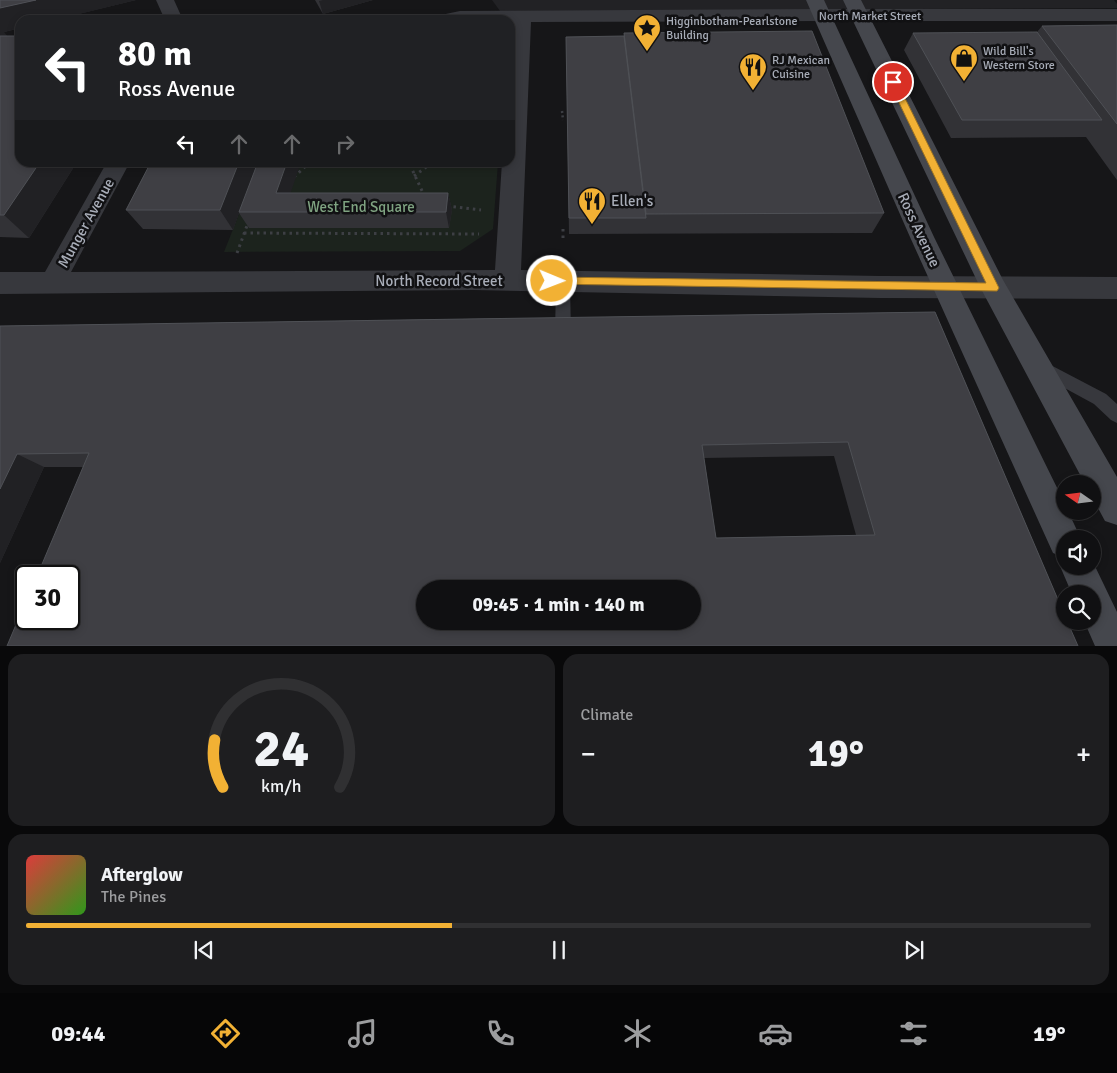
<!DOCTYPE html>
<html lang="en">
<head>
<meta charset="utf-8">
<style>
	body { margin:0; font-family:Signika,sans-serif; background:#1e1e20; color:#f1f3f6; height:100vh; display:flex; flex-direction:column; font-size:19px; white-space:nowrap }
	* { box-sizing:border-box; margin:0 }
	p { font-size:16px; color:#9c9d9f }
	.icon { flex:none; width:28px; height:28px; fill:none; stroke:currentColor; stroke-width:2; stroke-linecap:round; stroke-linejoin:round }
	.map { position:relative; height:646px; overflow:hidden }
	.drawer { display:flex; flex-direction:column; gap:8px; padding:8px; background:#09090a; flex:1 }
	.drawer>* { flex:none }
	.banner { position:absolute; left:15px; top:15px; width:500px; height:152px; border-radius:15px; box-shadow:0 2px 8px #0003,0 0 0 1px #303032; background:#202124; color:#fff; overflow:hidden }
	.needle { width:32px; rotate:284deg }
	.fabs { position:absolute; left:1056px; top:475px; display:grid; gap:10px }
	.fabs a { display:grid; place-items:center; width:45px; height:45px; border-radius:50%; background:#101012; box-shadow:0 2px 8px #0003,0 0 0 1px #303032; font-size:25px }
	.speed { position:absolute; left:15px; top:565px; display:flex; gap:10px; font-size:25px; font-weight:700; text-align:center }
	.speed>* { display:grid; place-content:center; width:65px; height:65px; border-radius:50%; background:#101012; box-shadow:0 2px 8px #0003,0 0 0 1px #303032; line-height:1 }
	.speed .limit { border:2px solid #111; border-radius:8px; background:#fff; color:#111 }
	.pin { position:absolute; display:grid; place-items:center; width:42px; height:42px; color:#fff; margin:-21px; border:2px solid #fff; border-radius:50%; box-shadow:0 1px 5px #0007 }
	.me { position:absolute; width:55px; margin:-28px; rotate:91deg; stroke-linejoin:round; filter:drop-shadow(0 0 4px #0008) }
	.turn { display:flex; align-items:center; gap:18px; height:105px; padding:0 20px; font-size:22px }
	.turn .icon { width:65px; height:65px; stroke-width:2.5 }
	.turn b { display:block; font-size:35px; line-height:42px }
	.lanes { display:flex; align-items:center; height:48px; padding:0 20px; background:#0003; justify-content:center; gap:25px; direction:ltr }
	.lanes .off { opacity:.35 }
	.big { font-size:38px; font-weight:700; line-height:1.1 }
	.drawer .card { flex:1; display:flex; flex-direction:column; justify-content:center; gap:8px; min-width:0; padding:0 18px; border-radius:15px; background:#1e1e20 }
	.drawer .dial { align-items:center; gap:0 }
	.dial svg { height:130px; overflow:visible; fill:none; stroke:#303032; stroke-width:7; stroke-linecap:round; text-anchor:middle }
	.dial text { fill:#f1f3f6; stroke:none }
	.song { display:flex; align-items:center; gap:15px }
	.cover { width:60px; height:60px; border-radius:8px; background:linear-gradient(135deg,hsl(0 70% 55%),hsl(110 70% 35%)) }
	.played { height:5px; border-radius:2px; background:linear-gradient(90deg,#f2b134 40%,#303032 40%) }
	.keys { display:flex; justify-content:space-around; direction:ltr }
	.heat { display:flex; justify-content:space-between; align-items:center; font-size:28px; direction:ltr }
	.drawer .tiles { flex:1; display:grid; gap:8px; grid-template-columns:1fr 1fr }
	.card:last-child { grid-column:span 2 }
	.trip { position:absolute; left:416px; top:580px; width:285px; height:50px; border-radius:25px; background:#101012; box-shadow:0 2px 8px #0003,0 0 0 1px #303032; font-weight:700; line-height:50px; text-align:center }
	.menu { display:flex; height:80px; justify-content:space-around; align-items:center; background:#060607; color:#9c9d9f }
	.menu .icon { width:35px; height:35px }
	.menu .current { color:#f2b134 }
	.menu b { font-size:22px; color:#f1f3f6 }
	.map>svg:first-child { display:block }
</style>
</head>
<body>
<div class="map">
<svg width="1117" height="646" viewBox="0 0 1117 646">
	<rect width="100%" height="100%" fill="#161618"/>
	<!-- built -->
	<path fill="#222225" d="M492 0H1114L1117 4V8L500 11Z"/>
	<!-- green -->
	<path fill="#1c231d" d="M259 163H498L493 229 460 251 224 252Z"/>
	<g fill="none" stroke-linecap="round" stroke-linejoin="round">
		<!-- path-far1 -->
		<g stroke="#3d3f44" stroke-width="2.5" stroke-dasharray="2 2.5" stroke-linecap="butt">
			<path d="M562 111 563 120"/>
			<path d="M408 162 410 166"/>
			<path d="M305 166 310 162"/>
			<path d="M428 166 432 162"/>
		</g>
		<!-- path -->
		<g stroke="#3d3f44" stroke-width="3" stroke-dasharray="2.5 4" stroke-linecap="butt">
			<path d="M410 165 424 195"/>
			<path d="M414 176 429 165"/>
			<path d="M294 177 307 165"/>
			<path d="M447 206 481 210"/>
			<path d="M563 229V241"/>
			<path d="M244 233 479 234"/>
			<path d="M237 253 248 223"/>
		</g>
		<!-- service -->
		<g fill="#37383d" fill-rule="evenodd">
			<path d="M563 276 568 278 570 282 571 335 568 340 563 341 558 340 555 335 556 282 558 278Z"/>
			<path d="M1043 361 1106 394 1117 404V423L1111 420 1094 404 1037 373 1035 368 1037 363Z"/>
		</g>
		<!-- minor -->
		<g fill="#37383d" fill-rule="evenodd">
			<path d="M156 0H174L183 20H165Z"/>
			<path d="M821 9 828 11 830 15 828 19 821 21 531 22 521 270 880 276 1117 277V299L880 298 474 290 0 294V272H45L107 162H130L71 272 495 270 502 162H510V56L512 22H510V20H434L436 16 460 11Z"/>
		</g>
		<!-- tertiary -->
		<path fill="#37383d" fill-rule="evenodd" d="M821 9H1117V21H821L814 19 812 15 814 11Z"/>
		<!-- secondary -->
		<g fill="#45474d" fill-rule="evenodd">
			<path d="M806 0H824L934 237 1065 504V511H1068L1081 539H1065V566H1092V560L1117 612V646H1095L1084 621H1092V594H1072L1060 566 1063 557 1053 553 910 237Z"/>
			<path d="M843 0H861L1003 280 1117 477V525L1105 521 1092 497V484H1085L980 287Z"/>
		</g>
	</g>
	<!-- wall -->
	<g fill="#323236" fill-rule="evenodd">
		<path d="M0 0H136L4 32 20 162H77L29 238 0 237Z"/>
		<path d="M315 0H373L323 14Z"/>
		<path d="M1117 25V180L1086 137 951 138 904 50 913 33 1037 32 1042 26Z"/>
		<path d="M624 33 884 213 872 233 569 234 566 37 624 36Z"/>
		<path d="M290 193H448L452 210 449 228H249L239 213 233 230 143 229 126 210Z"/>
		<path d="M935 312 1065 616 83 467H44L0 563V326ZM834 456 856 535 716 538 704 458Z"/>
	</g>
	<!-- shaded-wall -->
	<g fill="#212124">
		<path d="M36 0H136L55 20H20V28L4 32 15 46H0V8Z"/>
		<path d="M323 0H373L323 14 319 1Z"/>
		<path d="M40 162H77L29 238 4 215Z"/>
		<path d="M239 162H259L239 212V213L233 230 220 210Z"/>
		<path d="M287 162H301L285 210 276 193Z"/>
		<path d="M448 193 452 210 449 228 446 212Z"/>
		<path d="M17 454 44 467 0 563V489Z"/>
	</g>
	<!-- building -->
	<g fill="#3f3f44" stroke="#4f5156" fill-rule="evenodd">
		<path d="M0 0H36L0 8Z"/>
		<path d="M1117 25V124L1042 26Z"/>
		<path d="M812 31 884 213 646 214 624 33Z"/>
		<path d="M1037 32 1102 120H962L913 33Z"/>
		<path d="M0 36H20V162H40L4 215H0Z"/>
		<path d="M624 36 646 218H569L566 37Z"/>
		<path d="M151 162H239L220 210H126Z"/>
		<path d="M258 162H287L276 193H448L446 212H239Z"/>
		<path d="M935 312 1065 616V621H1067L1078 646H7L26 601V619H69V576H37L89 453 17 454 0 489V326ZM848 442 875 535 716 538 702 445ZM425 589H692V621H425Z"/>
	</g>
	<!-- route -->
	<path fill="#f2b134" stroke="#9d7322" d="M893 79 897 82 999 288 997 291 548 284 546 281 552 277 986 283 889 82Z"/>
	<!-- icons -->
	<defs>
		<g id="sight-pin" transform="scale(1.4375)"><path d="M0 17L-7.5 6A9.5 9.5 0 1 1 7.5 6Z" fill="#f2b134" stroke="#111113"/><path d="M0-6L1.8-2.2L6-1.7L2.9 1.2L3.7 5.4L0 3.3L-3.7 5.4L-2.9 1.2L-6-1.7L-1.8-2.2Z" fill="#111"/></g>
		<g id="shop-pin" transform="scale(1.4375)"><path d="M0 17L-7.5 6A9.5 9.5 0 1 1 7.5 6Z" fill="#f2b134" stroke="#111113"/><path d="M-5-2.5h2.3a2.7 3.5 0 0 1 5.4 0H5L5.5 6h-11ZM-1.5-2.5h3a1.5 2.3 0 0 0-3 0Z" fill="#111"/></g>
		<g id="restaurant-pin" transform="scale(1.4375)"><path d="M0 17L-7.5 6A9.5 9.5 0 1 1 7.5 6Z" fill="#f2b134" stroke="#111113"/><path d="M-5-6h1v4h1v-4h1v4h1v-4h1v5L-1.5 .5V6h-2V.5L-5-1ZM5-6V6H3V1.5H1.5Q1.5-4 5-6Z" fill="#111"/></g>
	</defs>
	<g fill-rule="evenodd">
		<use href="#sight-pin" x="647" y="28"/>
		<use href="#shop-pin" x="964" y="58"/>
		<use href="#restaurant-pin" x="753" y="67"/>
		<use href="#restaurant-pin" x="592" y="201"/>
	</g>
	<g text-anchor="middle" dominant-baseline="central" stroke-width="5" stroke-linejoin="round" paint-order="stroke">
		<!-- far-street labels -->
		<g font-size="12" fill="#a8adb8" stroke="#111113">
			<text x="870" y="16">North Market Street</text>
		</g>
		<!-- far-poi labels -->
		<g font-size="12" fill="#a8adb8" stroke="#111113" text-anchor="start">
			<text x="666" y="21">Higginbotham-Pearlstone<tspan x="666" dy="14">Building</tspan></text>
			<text x="983" y="51">Wild Bill's<tspan x="983" dy="14">Western Store</tspan></text>
			<text x="772" y="60">RJ Mexican<tspan x="772" dy="14">Cuisine</tspan></text>
		</g>
		<!-- poi labels -->
		<g font-size="15" fill="#a8adb8" stroke="#111113" text-anchor="start">
			<text x="611" y="201">Ellen's</text>
		</g>
		<!-- park labels -->
		<g font-size="15" fill="#7fa381" stroke="#111113">
			<text x="361" y="207">West End Square</text>
		</g>
		<!-- street labels -->
		<g font-size="15" fill="#a8adb8" stroke="#111113">
			<text transform="translate(86 223) rotate(-61)">Munger Avenue</text>
			<text transform="translate(919 230) rotate(65)">Ross Avenue</text>
			<text x="439" y="281">North Record Street</text>
		</g>
	</g>
</svg>
<div class="fabs">
<a><svg class="needle" viewBox="-14 -14 28 28"><path d="M0-13l5 13h-10z" fill="#e53935"/><path d="M0 13l5-13h-10z" fill="#9c9d9f"/></svg></a>
<a><svg class="icon" aria-label="sound" viewBox="0 0 24 24"><path d="M4 9h4l5-4v14l-5-4H4zM17 9q2 3 0 6"/></svg></a>
<a><svg class="icon" aria-label="search" viewBox="0 0 24 24"><circle cx="10" cy="10" r="6"/><path d="M15 15l6 6"/></svg></a>
</div>
<div class="speed"><div class="limit">30</div></div>
<div class="pin" style="left:893px;top:82px;background:#d93025"><svg class="icon" aria-label="arrive" viewBox="0 0 24 24"><path d="M6 21V4h12l-3 4 3 4H6"/></svg></div>
<svg class="me" style="left:552px;top:281px" viewBox="-20 -20 40 40"><circle r="17" fill="#f2b134" stroke="#fff" stroke-width="3"/><path d="M0-11L8 9 0 5-8 9z" fill="#fff"/></svg>
<div class="trip">09:45 · 1 min · 140 m</div>
<div class="banner">
<div class="turn"><svg class="icon" aria-label="left" viewBox="0 0 24 24"><path d="M17 20v-9H6M10 6l-5 5 5 5"/></svg><div><b>80 m</b>Ross Avenue</div></div>
<div class="lanes"><svg class="icon" aria-label="left" viewBox="0 0 24 24"><path d="M17 20v-9H6M10 6l-5 5 5 5"/></svg><svg class="icon off" aria-label="ahead" viewBox="0 0 24 24"><path d="M12 20V5M6 11l6-6 6 6"/></svg><svg class="icon off" aria-label="ahead" viewBox="0 0 24 24"><path d="M12 20V5M6 11l6-6 6 6"/></svg><svg class="icon off" aria-label="right" viewBox="0 0 24 24"><path d="M7 20v-9h11M14 6l5 5-5 5"/></svg></div>
</div>
</div>
<section class="drawer">
<div class="tiles">
<div class="card dial"><svg viewBox="0 0 100 80">
<path d="M14 69A42 42 0 1 1 86 69"/>
<path d="M14 69A42 42 0 0 1 9 40" stroke="#f2b134"/>
<text x="50" y="56" font-size="32" font-weight="700">24</text>
<text x="50" y="72" font-size="11">km/h</text>
</svg></div>
<div class="card"><p>Climate</p>
<div class="heat"><a>−</a><b class="big">19°</b><a>+</a></div>
</div>
<div class="card">
<div class="song"><i class="cover"></i><div><b>Afterglow</b><p>The Pines</p></div></div>
<div class="played"></div>
<div class="keys"><svg class="icon" aria-label="previous" viewBox="0 0 24 24"><path d="M18 5L8 12l10 7zM5 5v14"/></svg><svg class="icon" aria-label="pause" viewBox="0 0 24 24"><path d="M8 5v14M16 5v14"/></svg><svg class="icon" aria-label="next" viewBox="0 0 24 24"><path d="M6 5l10 7-10 7zM19 5v14"/></svg></div>
</div>
</div>
</section>
<nav class="menu">
<b>09:44</b>
<svg class="icon current" aria-label="directions" viewBox="0 0 24 24"><path d="M12 3l9 9-9 9-9-9zM9 14v-3h6M13 9l2 2-2 2"/></svg>
<svg class="icon" aria-label="music" viewBox="0 0 24 24"><path d="M9 18V5l10-2v13"/><circle cx="6" cy="18" r="3"/><circle cx="16" cy="16" r="3"/></svg>
<svg class="icon" aria-label="phone" viewBox="0 0 24 24"><path d="M5 4h4l2 5-3 2q2 4 5 5l2-3 5 2v4C11 20 4 13 5 4z"/></svg>
<svg class="icon" aria-label="climate" viewBox="0 0 24 24"><path d="M12 3v18M4 7l16 10M4 17L20 7"/></svg>
<svg class="icon" aria-label="car" viewBox="0 0 24 24"><path d="M5 17H2v-5l4-1 3-4h7l3 4 3 1v5h-3M9 17h6M6 11h13"/><circle cx="7" cy="17" r="2"/><circle cx="17" cy="17" r="2"/></svg>
<svg class="icon" aria-label="filters" viewBox="0 0 24 24"><path d="M4 7h16M4 17h16"/><circle cx="9" cy="7" r="2"/><circle cx="15" cy="17" r="2"/></svg>
<b>19°</b>
</nav>
</body>
</html>
